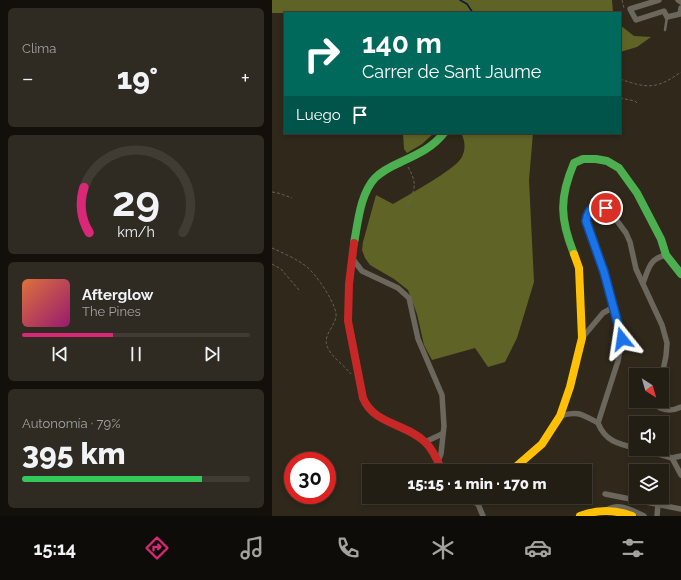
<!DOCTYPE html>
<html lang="es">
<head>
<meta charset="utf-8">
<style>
	body { margin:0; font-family:Raleway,sans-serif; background:#2f2b22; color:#f1f3f6; height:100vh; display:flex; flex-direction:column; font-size:15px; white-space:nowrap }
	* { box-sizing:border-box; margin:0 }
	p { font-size:13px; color:#a3a2a0 }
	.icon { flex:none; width:22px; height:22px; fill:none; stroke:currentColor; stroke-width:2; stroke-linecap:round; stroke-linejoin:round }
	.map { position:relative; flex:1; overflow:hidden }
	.panel { display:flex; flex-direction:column; gap:8px; padding:8px; background:#13100b; width:272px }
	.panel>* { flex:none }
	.top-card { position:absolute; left:12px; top:12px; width:337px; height:122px; border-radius:0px; box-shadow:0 2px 6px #0003,0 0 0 1px #403c34; background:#00695c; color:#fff; overflow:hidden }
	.needle { width:26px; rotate:143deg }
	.buttons { position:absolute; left:357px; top:368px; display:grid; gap:8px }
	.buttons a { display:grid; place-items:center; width:40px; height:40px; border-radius:0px; background:#231e14; box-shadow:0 2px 6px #0003,0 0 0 1px #403c34; font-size:20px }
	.speed { position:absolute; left:12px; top:452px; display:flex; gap:8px; font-size:20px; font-weight:700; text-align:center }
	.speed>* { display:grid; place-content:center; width:52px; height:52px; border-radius:50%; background:#231e14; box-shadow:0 2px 6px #0003,0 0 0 1px #403c34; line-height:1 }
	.speed .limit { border:6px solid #d22; background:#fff; color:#111 }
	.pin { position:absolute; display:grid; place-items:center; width:34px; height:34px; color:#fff; margin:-17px; border:2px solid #fff; border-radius:50%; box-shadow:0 1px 4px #0007 }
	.me { position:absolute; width:44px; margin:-22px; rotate:345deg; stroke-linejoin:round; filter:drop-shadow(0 0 3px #0008) }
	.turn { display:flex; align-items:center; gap:14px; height:84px; padding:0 12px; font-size:18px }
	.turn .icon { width:52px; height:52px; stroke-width:2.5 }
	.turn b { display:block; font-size:28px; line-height:34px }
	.then { display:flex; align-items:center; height:38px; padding:0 12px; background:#0003; gap:8px; font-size:15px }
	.big { font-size:30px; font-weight:800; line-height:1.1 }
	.panel .card { flex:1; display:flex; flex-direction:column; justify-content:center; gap:6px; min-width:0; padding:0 14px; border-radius:6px; background:#2f2b22 }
	.panel .dial { align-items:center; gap:0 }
	.dial svg { height:104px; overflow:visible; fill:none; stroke:#403c34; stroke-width:7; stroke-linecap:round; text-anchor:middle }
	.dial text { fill:#f1f3f6; stroke:none }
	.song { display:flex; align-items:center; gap:12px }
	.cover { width:48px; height:48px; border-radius:6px; background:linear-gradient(135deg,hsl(20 70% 55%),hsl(320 70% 35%)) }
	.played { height:4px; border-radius:2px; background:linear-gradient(90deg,#db2777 40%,#403c34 40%) }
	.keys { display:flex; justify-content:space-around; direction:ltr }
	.heat { display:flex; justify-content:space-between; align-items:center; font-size:22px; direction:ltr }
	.charge { height:6px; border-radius:3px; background:linear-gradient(90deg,#34c759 79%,#403c34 0) }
	.trip { position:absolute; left:90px; top:464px; width:230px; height:40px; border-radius:0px; background:#231e14; box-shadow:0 2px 6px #0003,0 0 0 1px #403c34; font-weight:800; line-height:40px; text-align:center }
	.tabs { display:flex; height:64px; justify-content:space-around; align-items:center; background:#0e0c08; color:#a3a2a0 }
	.tabs .icon { width:28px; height:28px }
	.tabs .selected { color:#db2777 }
	.tabs b { font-size:18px; color:#f1f3f6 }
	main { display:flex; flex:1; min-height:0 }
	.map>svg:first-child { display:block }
</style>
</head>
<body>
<main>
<section class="panel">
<div class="card"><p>Clima</p>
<div class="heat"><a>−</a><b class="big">19°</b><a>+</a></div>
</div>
<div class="card dial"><svg viewBox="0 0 100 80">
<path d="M14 69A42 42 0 1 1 86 69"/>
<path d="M14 69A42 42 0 0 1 10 34" stroke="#db2777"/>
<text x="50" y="56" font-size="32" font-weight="700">29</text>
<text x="50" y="72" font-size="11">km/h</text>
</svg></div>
<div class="card">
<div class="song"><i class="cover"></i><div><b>Afterglow</b><p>The Pines</p></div></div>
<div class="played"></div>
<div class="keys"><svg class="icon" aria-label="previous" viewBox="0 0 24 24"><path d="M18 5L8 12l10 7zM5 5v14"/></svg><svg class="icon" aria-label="pause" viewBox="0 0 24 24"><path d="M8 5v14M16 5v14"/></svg><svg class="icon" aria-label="next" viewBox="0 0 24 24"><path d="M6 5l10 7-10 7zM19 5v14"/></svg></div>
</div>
<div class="card"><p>Autonomía · 79%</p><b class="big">395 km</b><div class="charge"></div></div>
</section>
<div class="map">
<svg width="409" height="516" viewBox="0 0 409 516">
	<rect width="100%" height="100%" fill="#2f281b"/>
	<!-- forest -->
	<g fill="#5f6426">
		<path d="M0 0H340L341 13H0Z"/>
		<path d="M348 25 362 36 379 37 365 47 348 52Z"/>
		<path d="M131 133H162L150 144 135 153 132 149Z"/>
		<path d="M189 133H261L257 180 262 282 245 338 233 362 216 367 203 348 160 360 152 345 145 314 136 290 122 279 98 265 93 258 90 250 91 242 104 195 121 204C136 195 183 170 190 157 194 148 193 141 189 133Z"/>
	</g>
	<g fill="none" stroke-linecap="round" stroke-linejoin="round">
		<!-- stream -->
		<path stroke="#041c39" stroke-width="1.5" d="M188 0 195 4 201 13"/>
		<!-- path -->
		<g stroke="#666157" stroke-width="1" stroke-dasharray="3 2" stroke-linecap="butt">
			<path d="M350 0 352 8"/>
			<path d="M348 79C376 89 385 89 409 72"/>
			<path d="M348 98 363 101 366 104"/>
			<path d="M0 192 6 193 20 198"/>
			<path d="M134 207C143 190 146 184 136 167"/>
			<path d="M0 248C11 253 25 259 35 267 44 274 66 306 64 317 62 327 51 336 55 346 59 357 72 365 79 374"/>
			<path d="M0 264 9 269 27 290"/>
		</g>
		<!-- lane -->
		<path stroke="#6b675d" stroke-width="2.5" d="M393 30 395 17"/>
		<!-- street -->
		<g stroke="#6b675d" stroke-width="5.5">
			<path d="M387 0 358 9 364 20 392 11 395 17 408 14 409 8"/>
			<path d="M406 0 409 2"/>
			<path d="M80 258 90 271 126 288 137 298 146 339 170 395 172 426 169 454 166 461"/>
			<path d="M371 283C377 268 377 259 394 255"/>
			<path d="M310 338 331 313 340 308"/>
			<path d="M381 401C387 411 399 412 409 407"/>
			<path d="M288 416C306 410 311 415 326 423 333 441 346 444 364 448"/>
			<path d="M326 423 346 361 350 339 332 272 315 226C313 217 315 210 324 206L332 207 337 210 354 233 358 242 364 269 390 325 395 343 394 356 390 375"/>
			<path d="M153 442 170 434"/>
			<path d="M369 449 400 458"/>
			<path d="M400 458 409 475"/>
			<path d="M400 458 409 456"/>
			<path d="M333 494 409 509"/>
			<path d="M192 497 206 504 211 516"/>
			<path d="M206 504 212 497"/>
			<path d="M335 510C347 502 361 511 372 516"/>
			<path d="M385 516 386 504"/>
		</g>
		<!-- fast -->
		<g stroke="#4caf50" stroke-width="8">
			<path d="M82 243C86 223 88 194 103 178 110 171 120 166 129 162 146 154 160 148 172 133"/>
			<path d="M302 254C288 219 287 198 302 163L311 159H324L335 161 347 168 365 193 389 239 394 255 409 274"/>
		</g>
		<!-- slow -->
		<g stroke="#ffc107" stroke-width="8">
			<path d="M239 471 270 444 288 416 298 387 310 338 307 268 302 254"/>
			<path d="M308 516C326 509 342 509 360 516"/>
		</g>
		<!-- jam -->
		<path stroke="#c62828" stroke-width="8" d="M82 243 77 284 76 321 91 398C102 425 134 423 153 442 161 449 166 461 170 471"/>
	</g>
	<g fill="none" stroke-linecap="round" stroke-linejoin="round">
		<!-- route casing -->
		<g stroke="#114b97" stroke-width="10">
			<path id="route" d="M334 208C323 204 316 208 314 221L332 272 350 339"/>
		</g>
		<!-- route -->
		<use href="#route" stroke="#1a73e8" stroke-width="7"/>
	</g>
</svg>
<div class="buttons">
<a><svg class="needle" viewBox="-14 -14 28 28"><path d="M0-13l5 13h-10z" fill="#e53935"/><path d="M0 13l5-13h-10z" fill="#a3a2a0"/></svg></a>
<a><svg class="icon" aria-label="sound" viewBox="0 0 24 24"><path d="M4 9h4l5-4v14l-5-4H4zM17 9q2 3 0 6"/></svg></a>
<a><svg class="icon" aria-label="layers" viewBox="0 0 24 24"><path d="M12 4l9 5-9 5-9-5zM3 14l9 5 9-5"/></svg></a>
</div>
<div class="speed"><div class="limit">30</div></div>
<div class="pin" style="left:334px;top:208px;background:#d93025"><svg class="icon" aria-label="arrive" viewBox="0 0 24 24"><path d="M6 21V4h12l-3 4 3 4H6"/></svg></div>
<svg class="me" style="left:350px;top:339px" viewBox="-20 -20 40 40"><path d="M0-17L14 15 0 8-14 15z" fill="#1a73e8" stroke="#fff" stroke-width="4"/></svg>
<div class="trip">15:15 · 1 min · 170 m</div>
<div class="top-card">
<div class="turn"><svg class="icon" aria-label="right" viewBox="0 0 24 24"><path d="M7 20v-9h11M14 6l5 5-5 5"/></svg><div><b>140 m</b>Carrer de Sant Jaume</div></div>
<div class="then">Luego<svg class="icon" aria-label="arrive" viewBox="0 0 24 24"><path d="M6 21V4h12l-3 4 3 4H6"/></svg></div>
</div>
</div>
</main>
<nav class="tabs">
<b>15:14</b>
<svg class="icon selected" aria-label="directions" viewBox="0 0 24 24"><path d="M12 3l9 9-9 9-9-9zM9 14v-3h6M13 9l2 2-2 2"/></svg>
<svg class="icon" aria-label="music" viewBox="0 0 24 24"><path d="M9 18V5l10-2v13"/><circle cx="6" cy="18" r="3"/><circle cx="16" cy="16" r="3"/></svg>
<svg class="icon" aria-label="phone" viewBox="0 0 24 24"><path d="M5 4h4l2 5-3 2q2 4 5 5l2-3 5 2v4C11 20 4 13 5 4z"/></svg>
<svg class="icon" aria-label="climate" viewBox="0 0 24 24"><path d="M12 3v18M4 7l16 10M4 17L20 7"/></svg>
<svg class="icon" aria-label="car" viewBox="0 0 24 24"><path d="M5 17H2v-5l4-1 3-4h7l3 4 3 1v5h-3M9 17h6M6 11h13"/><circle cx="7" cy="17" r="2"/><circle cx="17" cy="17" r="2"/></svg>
<svg class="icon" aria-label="filters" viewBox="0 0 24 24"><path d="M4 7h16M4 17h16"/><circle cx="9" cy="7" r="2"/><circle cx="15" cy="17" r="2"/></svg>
</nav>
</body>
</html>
